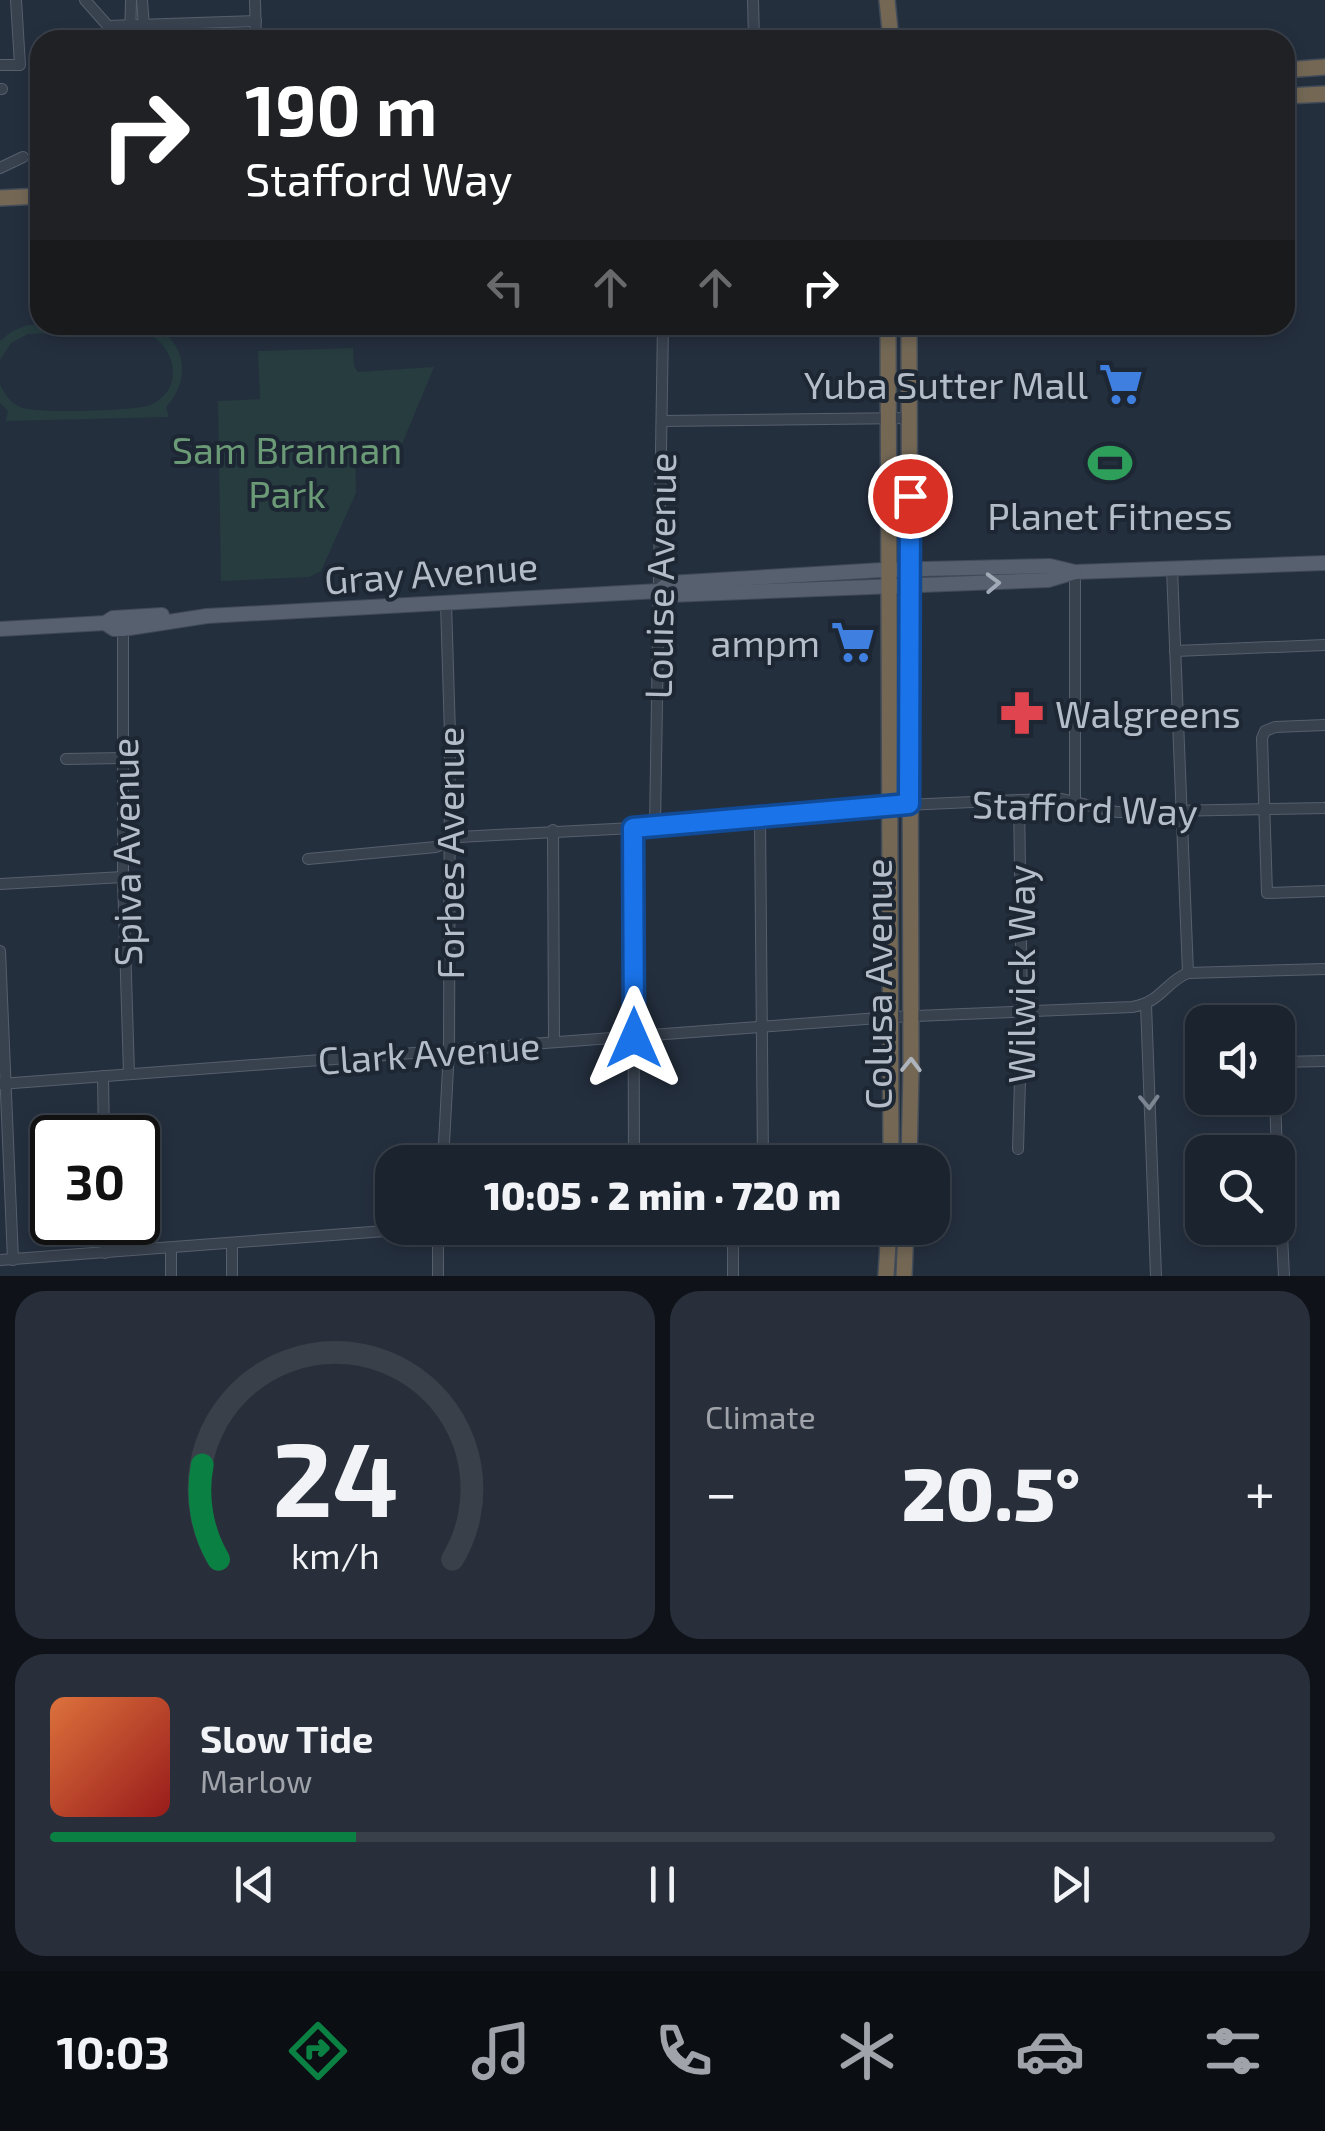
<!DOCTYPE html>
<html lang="en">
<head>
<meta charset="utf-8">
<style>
	body { margin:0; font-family:"Exo 2",sans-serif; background:#282f3a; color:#f1f3f6; height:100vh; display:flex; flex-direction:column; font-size:38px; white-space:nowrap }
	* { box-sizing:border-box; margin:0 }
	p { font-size:32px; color:#a0a4aa }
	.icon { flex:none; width:55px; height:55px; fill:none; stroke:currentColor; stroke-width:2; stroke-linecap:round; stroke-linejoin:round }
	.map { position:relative; height:1276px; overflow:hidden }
	.sheet { display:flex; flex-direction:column; gap:15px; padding:15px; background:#0f1319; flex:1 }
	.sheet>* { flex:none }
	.top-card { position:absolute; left:30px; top:30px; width:1265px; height:305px; border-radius:30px; box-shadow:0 5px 15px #0003,0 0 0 2px #39404a; background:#202124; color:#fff; overflow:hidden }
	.tools { position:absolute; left:1185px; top:1005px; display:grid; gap:20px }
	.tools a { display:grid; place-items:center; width:110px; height:110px; border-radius:20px; background:#1b232e; box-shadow:0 5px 15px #0003,0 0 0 2px #39404a; font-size:50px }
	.speed { position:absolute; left:30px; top:1115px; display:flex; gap:20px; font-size:50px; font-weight:700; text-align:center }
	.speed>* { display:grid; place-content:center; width:130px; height:130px; border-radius:50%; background:#1b232e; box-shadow:0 5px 15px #0003,0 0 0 2px #39404a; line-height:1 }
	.speed .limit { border:5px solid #111; border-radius:15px; background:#fff; color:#111 }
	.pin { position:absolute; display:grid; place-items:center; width:85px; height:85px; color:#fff; margin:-42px; border:5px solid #fff; border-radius:50%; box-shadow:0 2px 10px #0007 }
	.me { position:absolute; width:110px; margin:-55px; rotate:0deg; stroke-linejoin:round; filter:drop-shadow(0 0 8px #0008) }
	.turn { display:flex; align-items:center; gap:35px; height:210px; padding:0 50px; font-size:45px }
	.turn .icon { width:130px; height:130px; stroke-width:2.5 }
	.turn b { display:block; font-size:70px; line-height:85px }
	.lanes { display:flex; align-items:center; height:95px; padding:0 50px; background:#0003; justify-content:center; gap:50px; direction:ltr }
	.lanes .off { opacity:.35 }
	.big { font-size:75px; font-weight:800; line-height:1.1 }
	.sheet .widget { flex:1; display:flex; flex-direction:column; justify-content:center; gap:15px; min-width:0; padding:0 35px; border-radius:30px; background:#282f3a }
	.sheet .dial { align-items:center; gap:0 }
	.dial svg { height:260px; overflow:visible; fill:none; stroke:#39404a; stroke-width:7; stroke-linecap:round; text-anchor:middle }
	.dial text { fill:#f1f3f6; stroke:none }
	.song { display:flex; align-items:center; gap:30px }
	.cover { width:120px; height:120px; border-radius:15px; background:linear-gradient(135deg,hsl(20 70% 55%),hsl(0 70% 35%)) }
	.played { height:10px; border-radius:5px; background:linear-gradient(90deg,#0b8043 25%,#39404a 25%) }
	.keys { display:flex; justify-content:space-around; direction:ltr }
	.heat { display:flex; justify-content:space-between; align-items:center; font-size:55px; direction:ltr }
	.sheet .tiles { flex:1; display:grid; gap:15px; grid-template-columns:1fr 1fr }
	.widget:last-child { grid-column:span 2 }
	.trip { position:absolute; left:375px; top:1145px; width:575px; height:100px; border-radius:30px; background:#1b232e; box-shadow:0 5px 15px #0003,0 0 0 2px #39404a; font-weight:800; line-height:100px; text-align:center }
	.tab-bar { display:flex; height:160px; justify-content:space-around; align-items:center; background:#0b0e12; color:#a0a4aa }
	.tab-bar .icon { width:70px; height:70px }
	.tab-bar .on { color:#0b8043 }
	.tab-bar b { font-size:45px; color:#f1f3f6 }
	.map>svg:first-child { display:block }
</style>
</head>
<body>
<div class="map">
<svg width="1325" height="1276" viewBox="0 0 1325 1276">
	<rect width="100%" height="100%" fill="#242f3e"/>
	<!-- green -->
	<g fill="#263c3f">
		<path d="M27 325H152C186 341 192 380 166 407L169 417 6 421 8 411 0 403V384C4 394 10 402 20 407 34 414 136 411 150 405 188 389 175 340 140 331L28 334 11 343 0 360V341L11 332Z"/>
		<path d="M353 348 354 366 358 372 434 367 402 444 398 440 358 441 355 447 356 493 321 571 309 577 221 581 218 401 260 399 258 351Z"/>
	</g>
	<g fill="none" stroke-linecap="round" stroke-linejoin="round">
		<!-- minor casing -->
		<g stroke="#565f6c" stroke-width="12">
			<g id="minor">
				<path d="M85 0 108 26 256 21"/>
				<path d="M142 0 145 40"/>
				<path d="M255 0 256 40"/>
				<path d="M753 0 754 40"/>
				<path d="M130 40 131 0"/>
				<path d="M0 65H20L16 0"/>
				<path d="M0 89H2"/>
				<path d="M0 168 23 157"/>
				<path d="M662 421 910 418"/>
				<path d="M1172 569 1188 973"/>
				<path d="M123 629V877L129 1074"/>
				<path d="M1175 651 1325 645"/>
				<path d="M1325 725 1275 727 1265 731 1262 738 1267 893 1325 891"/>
				<path d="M66 759 123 758"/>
				<path d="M1075 802V572"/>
				<path d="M760 818 763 1162"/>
				<path d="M655 826 663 325"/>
				<path d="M633 828 634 1162"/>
				<path d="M553 830 554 1042"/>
				<path d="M308 859 436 847 459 837 633 828 824 814 882 806 1019 800 1062 799 1117 812 1325 808"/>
				<path d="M0 884 123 877"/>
				<path d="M0 951 13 1260"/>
				<path d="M1146 1004 1156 1276"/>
				<path d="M1278 1062 1325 1061"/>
				<path d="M103 1076 104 1138"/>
				<path d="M0 1084 892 1017 1132 1007C1162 1002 1165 982 1188 973L1325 969"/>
				<path d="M1275 1098 1277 1152"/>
				<path d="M1018 1149 1022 1010 1019 800"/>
				<path d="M1278 1153 1284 1276"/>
				<path d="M443 1162 449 1050 450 735 446 603"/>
				<path d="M105 1222V1253"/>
				<path d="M733 1228V1276"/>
				<path d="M232 1244V1276"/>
				<path d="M171 1249V1276"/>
				<path d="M0 1260 425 1228"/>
				<path d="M438 1276V1228"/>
			</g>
		</g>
		<!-- major casing -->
		<g stroke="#414a57" stroke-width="16">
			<g id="major">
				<path d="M659 591 669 583 882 570 1050 566 1075 572 1325 563"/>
				<path d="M105 623 114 629H123L207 616 659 591 670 595 1048 580 1075 572"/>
				<path d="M0 629 105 623 113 618 162 615"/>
			</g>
		</g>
		<!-- highway casing -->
		<g stroke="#434c59" stroke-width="18">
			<g id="highway">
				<path d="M887 0 891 40"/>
				<path d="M1285 70 1325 67"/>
				<path d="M1285 96 1325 94"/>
				<path d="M0 198 40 196"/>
				<path d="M888 325 891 1162"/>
				<path d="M909 1162 911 1071 909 325"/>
				<path d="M886 1276 889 1228"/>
				<path d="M904 1276 906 1228"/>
			</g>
		</g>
		<!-- minor -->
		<use href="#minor" stroke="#38414e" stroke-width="10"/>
		<!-- major -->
		<use href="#major" stroke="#56606e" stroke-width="14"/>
		<!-- highway -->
		<use href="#highway" stroke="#746855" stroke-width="15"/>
	</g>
	<!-- one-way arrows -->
	<defs><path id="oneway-chevron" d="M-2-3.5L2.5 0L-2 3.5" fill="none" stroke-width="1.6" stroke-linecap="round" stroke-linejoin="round" transform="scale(2.5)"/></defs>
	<use stroke="#a1aab7" href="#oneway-chevron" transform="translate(993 583) rotate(-2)"/>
	<use stroke="#aeb4bd" href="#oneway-chevron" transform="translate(911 1065) rotate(-89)"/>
	<use stroke="#7c8592" href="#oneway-chevron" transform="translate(1149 1102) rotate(88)"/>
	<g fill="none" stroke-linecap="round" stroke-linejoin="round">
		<!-- route casing -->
		<g stroke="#114b97" stroke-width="25">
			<path id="route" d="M634 1038 633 828 909 804 910 496"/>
		</g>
		<!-- route -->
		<use href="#route" stroke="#1a73e8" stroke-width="18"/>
	</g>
	<!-- icons -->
	<defs>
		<g id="supermarket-bare" transform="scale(3.45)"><path d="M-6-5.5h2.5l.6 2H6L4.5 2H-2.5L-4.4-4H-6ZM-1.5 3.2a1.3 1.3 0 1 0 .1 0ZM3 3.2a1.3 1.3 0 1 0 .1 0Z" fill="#3f7fe0" stroke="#1d2633" stroke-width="2.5" paint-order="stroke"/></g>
		<g id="stadium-bare" transform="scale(3.45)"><path d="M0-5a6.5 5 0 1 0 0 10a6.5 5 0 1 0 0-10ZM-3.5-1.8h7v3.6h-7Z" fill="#2e9e5b" stroke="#1d2633" stroke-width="2.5" paint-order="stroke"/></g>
		<g id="pharmacy-bare" transform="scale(3.45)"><path d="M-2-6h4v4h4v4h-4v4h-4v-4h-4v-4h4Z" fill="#e0444e" stroke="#1d2633" stroke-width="2.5" paint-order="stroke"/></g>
	</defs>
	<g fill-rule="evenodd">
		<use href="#supermarket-bare" x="1121" y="384"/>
		<use href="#stadium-bare" x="1110" y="463"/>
		<use href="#supermarket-bare" x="853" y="642"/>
		<use href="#pharmacy-bare" x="1022" y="713"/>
	</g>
	<g text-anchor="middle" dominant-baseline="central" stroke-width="8" stroke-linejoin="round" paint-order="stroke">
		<!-- poi labels -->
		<g font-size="38" fill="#b4bcc9" stroke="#1d2633" text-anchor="end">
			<text x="1088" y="384">Yuba Sutter Mall</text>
			<text x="1110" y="515" text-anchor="middle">Planet Fitness</text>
			<text x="820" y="642">ampm</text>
			<text x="1055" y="713" text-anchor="start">Walgreens</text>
		</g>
		<!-- park labels -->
		<g font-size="38" fill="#6b9a76" stroke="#1d2633">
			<text x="287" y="449">Sam Brannan<tspan x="287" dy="44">Park</tspan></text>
		</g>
		<!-- street labels -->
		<g font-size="38" fill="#b4bcc9" stroke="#1d2633">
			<text transform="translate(431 572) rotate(-4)">Gray Avenue</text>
			<text transform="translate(659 576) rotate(-89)">Louise Avenue</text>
			<text transform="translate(1085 807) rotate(2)">Stafford Way</text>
			<text transform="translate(125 852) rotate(-91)">Spiva Avenue</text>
			<text transform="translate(449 853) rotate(-90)">Forbes Avenue</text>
			<text transform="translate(1020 974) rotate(-90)">Wilwick Way</text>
			<text transform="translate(877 984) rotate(-90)">Colusa Avenue</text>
			<text transform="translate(429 1052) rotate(-4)">Clark Avenue</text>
		</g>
	</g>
</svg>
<div class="tools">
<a><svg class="icon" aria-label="sound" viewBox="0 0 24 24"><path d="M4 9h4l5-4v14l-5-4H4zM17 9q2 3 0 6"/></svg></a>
<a><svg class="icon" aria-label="search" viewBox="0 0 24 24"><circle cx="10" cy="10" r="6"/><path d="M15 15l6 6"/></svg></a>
</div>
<div class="speed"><div class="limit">30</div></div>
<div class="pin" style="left:910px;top:496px;background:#d93025"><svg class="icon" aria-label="arrive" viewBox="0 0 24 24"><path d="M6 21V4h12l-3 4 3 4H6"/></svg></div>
<svg class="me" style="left:634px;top:1038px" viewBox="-20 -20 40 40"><path d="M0-17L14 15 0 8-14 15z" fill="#1a73e8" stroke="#fff" stroke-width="4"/></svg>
<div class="trip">10:05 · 2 min · 720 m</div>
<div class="top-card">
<div class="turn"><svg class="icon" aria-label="right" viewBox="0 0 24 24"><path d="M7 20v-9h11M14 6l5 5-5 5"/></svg><div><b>190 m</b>Stafford Way</div></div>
<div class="lanes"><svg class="icon off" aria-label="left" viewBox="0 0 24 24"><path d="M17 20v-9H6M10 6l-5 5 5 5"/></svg><svg class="icon off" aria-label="ahead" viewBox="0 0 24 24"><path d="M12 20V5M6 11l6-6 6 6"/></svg><svg class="icon off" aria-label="ahead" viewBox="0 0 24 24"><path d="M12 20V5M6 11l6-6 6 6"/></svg><svg class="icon" aria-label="right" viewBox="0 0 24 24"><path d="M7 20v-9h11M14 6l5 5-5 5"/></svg></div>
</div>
</div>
<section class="sheet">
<div class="tiles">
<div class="widget dial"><svg viewBox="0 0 100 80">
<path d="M14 69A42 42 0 1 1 86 69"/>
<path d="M14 69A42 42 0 0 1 9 40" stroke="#0b8043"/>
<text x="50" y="56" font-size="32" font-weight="700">24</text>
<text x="50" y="72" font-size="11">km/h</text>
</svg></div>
<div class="widget"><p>Climate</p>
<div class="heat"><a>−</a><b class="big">20.5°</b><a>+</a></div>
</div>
<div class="widget">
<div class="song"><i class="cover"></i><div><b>Slow Tide</b><p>Marlow</p></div></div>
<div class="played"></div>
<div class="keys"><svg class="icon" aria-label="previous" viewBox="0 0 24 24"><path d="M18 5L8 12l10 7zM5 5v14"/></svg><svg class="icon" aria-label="pause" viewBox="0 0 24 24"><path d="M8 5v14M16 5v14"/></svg><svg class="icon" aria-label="next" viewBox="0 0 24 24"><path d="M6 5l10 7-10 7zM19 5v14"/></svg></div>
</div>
</div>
</section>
<nav class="tab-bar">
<b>10:03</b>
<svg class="icon on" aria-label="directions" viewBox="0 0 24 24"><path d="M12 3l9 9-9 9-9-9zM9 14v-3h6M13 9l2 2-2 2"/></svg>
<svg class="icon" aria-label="music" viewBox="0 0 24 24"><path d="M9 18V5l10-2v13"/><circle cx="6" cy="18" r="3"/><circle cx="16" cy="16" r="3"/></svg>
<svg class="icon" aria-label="phone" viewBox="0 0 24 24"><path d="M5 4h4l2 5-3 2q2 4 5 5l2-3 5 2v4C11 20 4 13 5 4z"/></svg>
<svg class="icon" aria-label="climate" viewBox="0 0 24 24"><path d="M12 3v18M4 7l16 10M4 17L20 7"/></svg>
<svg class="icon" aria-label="car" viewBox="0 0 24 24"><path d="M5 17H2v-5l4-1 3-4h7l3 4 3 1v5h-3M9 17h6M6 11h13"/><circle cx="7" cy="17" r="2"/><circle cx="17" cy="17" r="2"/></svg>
<svg class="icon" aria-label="filters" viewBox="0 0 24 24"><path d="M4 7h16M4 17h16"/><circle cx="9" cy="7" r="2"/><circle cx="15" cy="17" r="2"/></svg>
</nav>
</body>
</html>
